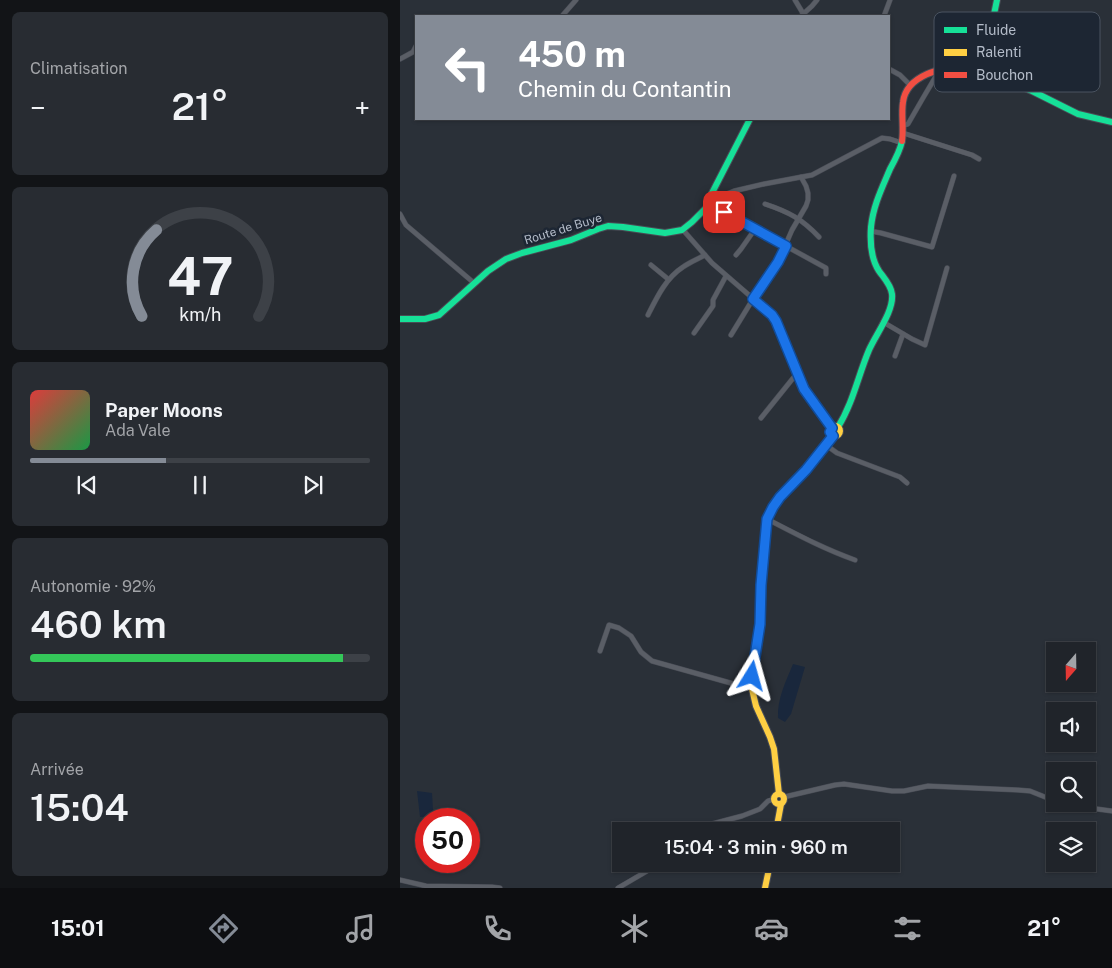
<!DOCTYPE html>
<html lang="fr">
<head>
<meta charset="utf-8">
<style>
	body { margin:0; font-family:"Public Sans",sans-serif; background:#282c32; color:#f1f3f6; height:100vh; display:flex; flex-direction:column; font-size:19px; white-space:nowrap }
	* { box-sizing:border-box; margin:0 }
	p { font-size:16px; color:#a2a4a8 }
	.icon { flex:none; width:28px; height:28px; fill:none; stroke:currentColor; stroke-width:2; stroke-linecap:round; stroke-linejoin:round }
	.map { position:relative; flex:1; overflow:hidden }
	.panel { display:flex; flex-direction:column; gap:12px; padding:12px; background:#121417; width:400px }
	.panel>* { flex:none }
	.banner { position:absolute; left:15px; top:15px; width:475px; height:105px; border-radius:0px; box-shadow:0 1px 4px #0004,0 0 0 1px #3d4147; background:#848b96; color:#fff; overflow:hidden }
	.needle { width:32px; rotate:200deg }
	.fabs { position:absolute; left:646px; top:642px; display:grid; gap:10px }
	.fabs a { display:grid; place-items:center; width:50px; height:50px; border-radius:0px; background:#20242a; box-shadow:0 1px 4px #0004,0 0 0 1px #3d4147; font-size:25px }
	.speed { position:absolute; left:15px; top:808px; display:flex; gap:10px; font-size:25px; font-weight:700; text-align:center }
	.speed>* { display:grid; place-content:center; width:65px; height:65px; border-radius:50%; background:#20242a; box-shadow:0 1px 4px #0004,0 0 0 1px #3d4147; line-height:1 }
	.speed .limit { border:8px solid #d22; background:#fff; color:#111 }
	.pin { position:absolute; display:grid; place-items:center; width:42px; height:42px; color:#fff; margin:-21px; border-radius:10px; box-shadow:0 2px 8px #0006 }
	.me { position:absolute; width:55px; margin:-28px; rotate:8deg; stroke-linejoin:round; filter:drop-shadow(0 0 4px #0008) }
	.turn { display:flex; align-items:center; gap:18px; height:105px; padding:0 20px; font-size:22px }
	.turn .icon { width:65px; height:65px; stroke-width:2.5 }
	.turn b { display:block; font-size:35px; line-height:42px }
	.big { font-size:38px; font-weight:600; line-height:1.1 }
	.panel .tile { flex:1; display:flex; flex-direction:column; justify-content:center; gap:8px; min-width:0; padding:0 18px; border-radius:8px; background:#282c32 }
	.panel .dial { align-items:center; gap:0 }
	.dial svg { height:130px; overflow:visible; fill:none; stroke:#3d4147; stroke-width:7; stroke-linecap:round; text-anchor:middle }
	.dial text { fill:#f1f3f6; stroke:none }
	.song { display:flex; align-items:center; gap:15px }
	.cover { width:60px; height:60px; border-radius:8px; background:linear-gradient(135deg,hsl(0 70% 55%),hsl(140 70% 35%)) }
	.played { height:5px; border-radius:2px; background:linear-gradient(90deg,#848b96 40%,#3d4147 40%) }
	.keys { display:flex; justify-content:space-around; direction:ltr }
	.heat { display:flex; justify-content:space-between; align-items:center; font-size:28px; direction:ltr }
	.charge { height:8px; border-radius:4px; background:linear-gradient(90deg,#34c759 92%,#3d4147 0) }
	.trip { position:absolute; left:212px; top:822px; width:288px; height:50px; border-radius:0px; background:#20242a; box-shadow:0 1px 4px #0004,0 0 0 1px #3d4147; font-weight:600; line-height:50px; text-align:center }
	.menu { display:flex; height:80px; justify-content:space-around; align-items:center; background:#0d0e11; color:#a2a4a8 }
	.menu .icon { width:35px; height:35px }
	.menu .on { color:#848b96 }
	.menu b { font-size:22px; color:#f1f3f6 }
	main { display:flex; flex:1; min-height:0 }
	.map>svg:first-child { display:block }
</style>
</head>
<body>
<main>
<section class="panel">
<div class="tile"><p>Climatisation</p>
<div class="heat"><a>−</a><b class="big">21°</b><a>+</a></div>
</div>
<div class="tile dial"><svg viewBox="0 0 100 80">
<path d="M14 69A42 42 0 1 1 86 69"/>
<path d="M14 69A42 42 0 0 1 23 16" stroke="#848b96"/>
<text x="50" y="56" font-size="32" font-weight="700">47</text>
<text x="50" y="72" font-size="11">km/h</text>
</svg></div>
<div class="tile">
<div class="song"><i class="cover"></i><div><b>Paper Moons</b><p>Ada Vale</p></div></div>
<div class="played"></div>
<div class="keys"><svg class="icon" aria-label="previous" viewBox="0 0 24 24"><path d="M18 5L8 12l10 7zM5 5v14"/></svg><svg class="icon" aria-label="pause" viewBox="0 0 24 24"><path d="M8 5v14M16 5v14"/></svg><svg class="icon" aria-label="next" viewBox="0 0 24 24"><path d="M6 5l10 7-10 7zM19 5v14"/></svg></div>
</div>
<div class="tile"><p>Autonomie · 92%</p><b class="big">460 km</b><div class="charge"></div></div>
<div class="tile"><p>Arrivée</p><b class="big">15:04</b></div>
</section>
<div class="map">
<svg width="712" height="888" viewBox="0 0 712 888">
	<rect width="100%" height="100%" fill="#2a3038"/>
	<!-- water -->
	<g fill="#19273c">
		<path d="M393 664 405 667 391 714 385 722 378 718C377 699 386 681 393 664Z"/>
		<path d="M17 791 32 793 33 810 29 817H20Z"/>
	</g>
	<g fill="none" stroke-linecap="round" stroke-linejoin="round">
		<!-- street casing -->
		<g stroke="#484c55" stroke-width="5.5">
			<g id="street">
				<path d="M395 0 404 15"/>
				<path d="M162 16 176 0"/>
				<path d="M401 16 412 6 417 0"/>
				<path d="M484 16 490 0"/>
				<path d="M0 59 13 52 16 46"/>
				<path d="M489 69 500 75 510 85"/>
				<path d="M502 126 508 124 523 98 539 71"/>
				<path d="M503 133 572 155 579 159"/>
				<path d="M311 199H314L334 191 364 184 412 175 482 138 490 139 502 143"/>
				<path d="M309 204 426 268V274"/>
				<path d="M365 204C389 212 402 219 419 237"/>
				<path d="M0 214 6 225 74 283"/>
				<path d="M283 230 312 263 372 315 376 321 404 389 431 428"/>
				<path d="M470 231 481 233 532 247 554 176"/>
				<path d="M336 255 341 249 355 229"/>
				<path d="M251 265 268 279"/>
				<path d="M248 315C257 297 266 278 283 267 290 262 298 259 305 255"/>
				<path d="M483 322 512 339 525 345 547 268"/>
				<path d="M294 333 313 306V300L326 276"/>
				<path d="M331 335 353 299 378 262 392 230 406 206 408 200V193L406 186 401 177"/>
				<path d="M495 356 503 334"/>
				<path d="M361 418 394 377 399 376"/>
				<path d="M426 445 437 453 500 477 507 483"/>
				<path d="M367 519C396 534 424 549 455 560"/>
				<path d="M200 651 209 625 219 628 231 636 241 652 252 661 352 689"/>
				<path d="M384 797 435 785 444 784 492 791H504L528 786 618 790 630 791 655 801"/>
				<path d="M665 804 675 806 712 811"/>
				<path d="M296 831 308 825 342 816 360 809 368 801 374 799"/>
				<path d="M0 880 26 886 92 887 100 888"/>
				<path d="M218 888 259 864"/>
			</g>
		</g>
		<!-- fast casing -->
		<g stroke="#484c55" stroke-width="8">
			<g id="fast">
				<path d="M576 62 585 71 632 91 678 114 712 122"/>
				<path d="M576 62 592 24 597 0"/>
				<path d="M0 319H25L39 315 88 271 106 259 122 253 171 240 198 229 208 226 223 227 265 233 282 230 292 222 307 207 310 202 312 193 350 119"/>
				<path d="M438 427C453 403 458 376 469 350 476 334 494 311 492 294 491 285 484 278 479 271 471 259 470 241 471 227 473 206 482 188 490 169 495 160 500 151 502 141"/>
				<path d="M370 514 380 497 406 470 433 436"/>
			</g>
		</g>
		<!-- slow casing -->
		<g stroke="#484c55" stroke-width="8">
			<g id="slow">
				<circle cx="435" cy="431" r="5"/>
				<path d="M370 514 367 519 361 585 360 624 352 676V689L356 706 370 737 374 749 379 794"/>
				<circle cx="379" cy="799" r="5"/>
				<path d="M376 831 381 804"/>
				<path d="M365 888 370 864"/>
			</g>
		</g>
		<!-- jam casing -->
		<g stroke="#484c55" stroke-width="8">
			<path id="jam" d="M502 141C504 128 501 115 503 102 507 71 551 67 576 62"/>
		</g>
		<!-- street -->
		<use href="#street" stroke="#5a5e66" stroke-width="4.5"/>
		<!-- fast -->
		<use href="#fast" stroke="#16e098" stroke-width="6"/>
		<!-- slow -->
		<use href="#slow" stroke="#ffcf43" stroke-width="6"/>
		<!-- jam -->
		<use href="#jam" stroke="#f24e42" stroke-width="6"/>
	</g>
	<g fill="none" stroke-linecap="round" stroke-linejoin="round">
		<!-- route casing -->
		<g stroke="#114b97" stroke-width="12">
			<path id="route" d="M324 212 386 246 378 262 353 299 372 315 376 321 404 389 432 428 430 432 433 436 406 470 380 497 373 507 367 519 361 585 360 624 352 676"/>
		</g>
		<!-- route -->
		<use href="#route" stroke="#1a73e8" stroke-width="9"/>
	</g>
	<g text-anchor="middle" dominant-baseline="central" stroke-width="5" stroke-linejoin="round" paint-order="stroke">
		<!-- street labels -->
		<g font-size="12" fill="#b4bcc9" stroke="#1d2633">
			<text transform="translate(163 229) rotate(-17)">Route de Buye</text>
		</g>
	</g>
	<!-- legend -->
	<rect x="534" y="12" width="166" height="80" rx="8" fill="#1d2633" stroke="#4a5360" stroke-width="1"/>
	<rect x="544" y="27" width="23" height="6" fill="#16e098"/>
	<rect x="544" y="49" width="23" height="7" fill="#ffcf43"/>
	<rect x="544" y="72" width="23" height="6" fill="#f24e42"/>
	<g font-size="14" fill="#b4bcc9">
		<text x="576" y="35">Fluide</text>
		<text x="576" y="57">Ralenti</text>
		<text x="576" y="80">Bouchon</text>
	</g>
</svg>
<div class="fabs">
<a><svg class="needle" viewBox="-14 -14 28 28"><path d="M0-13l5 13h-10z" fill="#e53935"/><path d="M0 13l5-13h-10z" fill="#a2a4a8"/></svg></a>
<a><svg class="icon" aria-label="sound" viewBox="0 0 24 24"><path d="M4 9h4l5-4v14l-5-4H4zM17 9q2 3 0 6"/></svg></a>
<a><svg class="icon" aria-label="search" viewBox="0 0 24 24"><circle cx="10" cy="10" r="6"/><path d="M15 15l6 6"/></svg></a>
<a><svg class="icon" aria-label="layers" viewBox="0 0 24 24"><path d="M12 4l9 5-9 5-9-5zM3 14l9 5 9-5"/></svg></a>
</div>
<div class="speed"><div class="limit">50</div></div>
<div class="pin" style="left:324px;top:212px;background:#d93025"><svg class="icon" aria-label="arrive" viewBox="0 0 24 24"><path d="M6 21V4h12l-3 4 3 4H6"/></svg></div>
<svg class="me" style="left:352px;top:676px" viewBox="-20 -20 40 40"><path d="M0-17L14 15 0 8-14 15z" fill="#1a73e8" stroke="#fff" stroke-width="4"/></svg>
<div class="trip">15:04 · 3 min · 960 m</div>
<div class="banner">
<div class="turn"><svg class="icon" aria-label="left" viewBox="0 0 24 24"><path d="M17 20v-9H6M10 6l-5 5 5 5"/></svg><div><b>450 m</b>Chemin du Contantin</div></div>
</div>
</div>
</main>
<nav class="menu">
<b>15:01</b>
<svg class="icon on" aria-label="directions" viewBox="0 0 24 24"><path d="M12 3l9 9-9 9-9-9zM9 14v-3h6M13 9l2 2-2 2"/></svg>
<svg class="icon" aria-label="music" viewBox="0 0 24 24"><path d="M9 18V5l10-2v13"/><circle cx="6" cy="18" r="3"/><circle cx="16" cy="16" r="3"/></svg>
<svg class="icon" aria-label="phone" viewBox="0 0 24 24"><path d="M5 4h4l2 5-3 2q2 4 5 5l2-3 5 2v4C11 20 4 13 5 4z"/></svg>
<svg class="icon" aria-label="climate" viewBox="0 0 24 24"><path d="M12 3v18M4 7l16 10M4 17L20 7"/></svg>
<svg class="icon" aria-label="car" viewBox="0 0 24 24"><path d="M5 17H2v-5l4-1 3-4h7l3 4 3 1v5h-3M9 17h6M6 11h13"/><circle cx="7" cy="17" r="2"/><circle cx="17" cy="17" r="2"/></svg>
<svg class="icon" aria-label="filters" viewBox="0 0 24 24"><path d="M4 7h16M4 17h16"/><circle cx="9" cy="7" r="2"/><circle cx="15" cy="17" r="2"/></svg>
<b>21°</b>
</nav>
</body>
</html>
